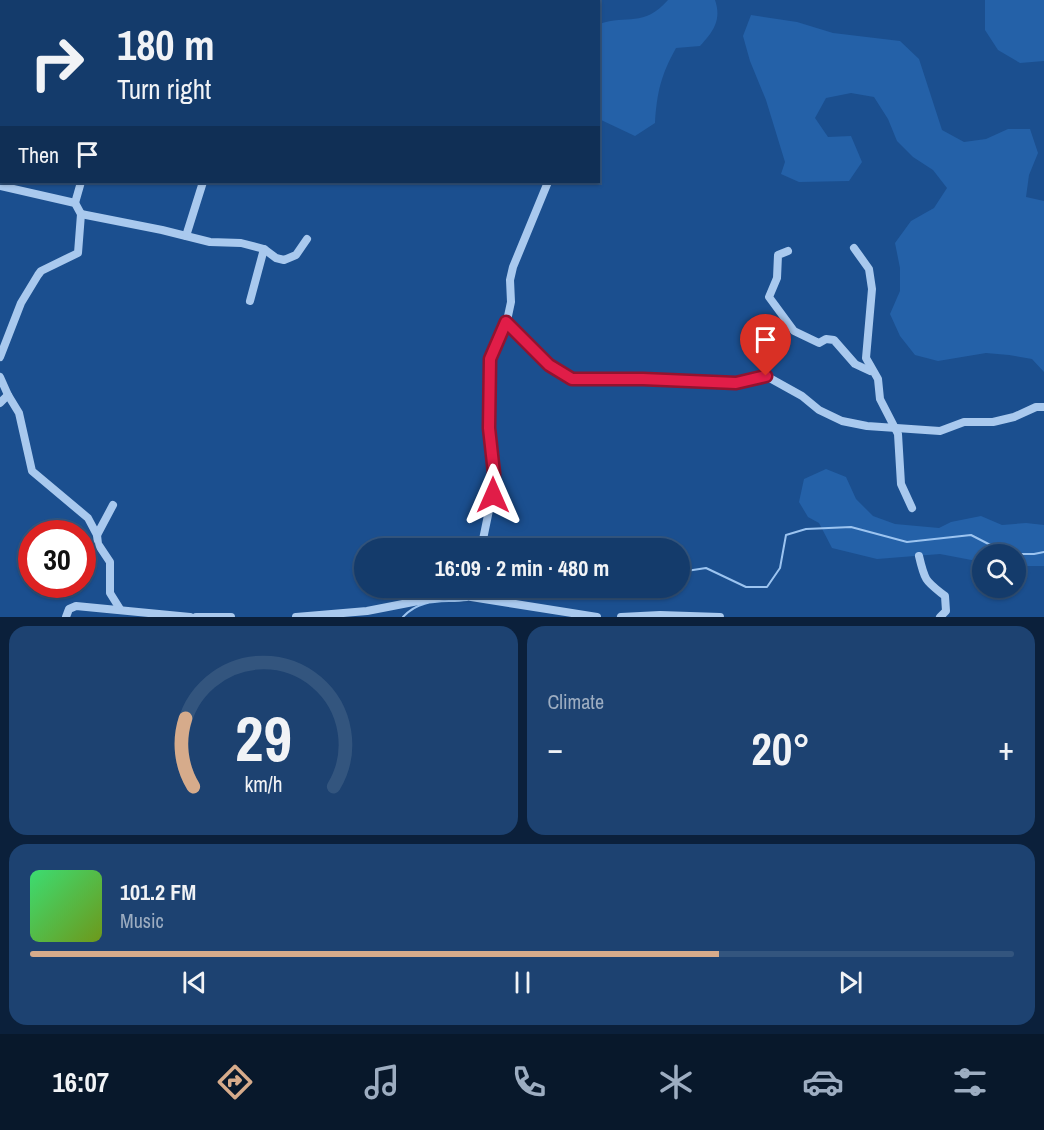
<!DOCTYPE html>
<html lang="en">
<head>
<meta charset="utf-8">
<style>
	body { margin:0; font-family:"Archivo Narrow",sans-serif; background:#1d4271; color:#f1f3f6; height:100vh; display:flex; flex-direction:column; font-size:22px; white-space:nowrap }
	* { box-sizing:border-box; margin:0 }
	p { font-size:20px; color:#9dadc1 }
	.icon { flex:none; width:33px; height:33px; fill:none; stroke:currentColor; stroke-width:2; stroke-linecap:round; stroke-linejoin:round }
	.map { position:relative; height:617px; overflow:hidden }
	.sheet { display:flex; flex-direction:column; gap:9px; padding:9px; background:#0b203b; flex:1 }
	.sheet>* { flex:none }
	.banner { position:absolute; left:0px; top:0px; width:600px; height:183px; box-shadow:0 2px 4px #0004,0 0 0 2px #33557e; background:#143b6b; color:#f1f3f6; overflow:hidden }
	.controls { position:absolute; left:972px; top:544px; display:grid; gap:12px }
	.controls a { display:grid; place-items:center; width:54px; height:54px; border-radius:50%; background:#143b6b; box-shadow:0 2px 4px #0004,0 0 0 2px #33557e; font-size:30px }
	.speed { position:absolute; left:18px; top:520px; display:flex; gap:12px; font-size:30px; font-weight:700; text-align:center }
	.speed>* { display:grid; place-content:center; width:78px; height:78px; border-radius:50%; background:#143b6b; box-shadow:0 2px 4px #0004,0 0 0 2px #33557e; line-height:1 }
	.speed .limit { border:9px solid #d22; background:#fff; color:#111 }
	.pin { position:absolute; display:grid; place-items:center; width:51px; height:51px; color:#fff; margin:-62px -26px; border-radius:50% 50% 50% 0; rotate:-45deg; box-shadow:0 0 6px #0007 }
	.pin .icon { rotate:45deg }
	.me { position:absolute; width:66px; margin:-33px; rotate:0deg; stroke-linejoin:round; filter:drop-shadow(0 0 4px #0008) }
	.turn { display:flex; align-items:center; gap:21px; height:126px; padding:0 18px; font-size:27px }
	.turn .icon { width:78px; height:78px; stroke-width:2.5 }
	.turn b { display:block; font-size:42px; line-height:51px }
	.then { display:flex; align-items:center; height:57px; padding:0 18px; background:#0003; gap:12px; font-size:22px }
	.big { font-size:45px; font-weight:800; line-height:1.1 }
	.sheet .tile { flex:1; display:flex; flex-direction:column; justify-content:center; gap:9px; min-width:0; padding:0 21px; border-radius:18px; background:#1d4271 }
	.sheet .dial { align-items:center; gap:0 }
	.dial svg { height:156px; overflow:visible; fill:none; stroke:#33557e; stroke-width:7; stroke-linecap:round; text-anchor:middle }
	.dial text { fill:#f1f3f6; stroke:none }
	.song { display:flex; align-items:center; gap:18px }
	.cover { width:72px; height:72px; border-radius:9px; background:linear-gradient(135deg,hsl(140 70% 55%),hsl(80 70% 35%)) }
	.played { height:6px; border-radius:3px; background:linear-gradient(90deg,#d6ab8b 70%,#33557e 70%) }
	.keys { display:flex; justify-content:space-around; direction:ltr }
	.heat { display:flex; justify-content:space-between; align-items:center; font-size:33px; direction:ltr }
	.sheet .tiles { flex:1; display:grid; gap:9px; grid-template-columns:1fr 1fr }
	.tile:last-child { grid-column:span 2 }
	.trip { position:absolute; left:354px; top:538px; width:336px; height:60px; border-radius:30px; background:#143b6b; box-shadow:0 2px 4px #0004,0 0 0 2px #33557e; font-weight:800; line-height:60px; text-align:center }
	.menu { display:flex; height:96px; justify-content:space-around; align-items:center; background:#08182b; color:#9dadc1 }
	.menu .icon { width:42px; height:42px }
	.menu .selected { color:#d6ab8b }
	.menu b { font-size:27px; color:#f1f3f6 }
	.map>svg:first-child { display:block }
</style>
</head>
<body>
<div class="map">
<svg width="1044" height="617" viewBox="0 0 1044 617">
	<rect width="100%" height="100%" fill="#1b4f8f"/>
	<!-- green -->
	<g fill="#2461a8">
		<path d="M77 0H557V1L78 2Z"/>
		<path d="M668 0H715C722 20 713 32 700 46L676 48C661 75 657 92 655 123L635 136 599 119V24C628 14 643 28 668 0Z"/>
		<path d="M985 0H1044V61L1020 63 998 50 985 30Z"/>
		<path d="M751 15 797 22 833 33 900 41 919 59 942 130 964 142 986 139 1008 129H1030L1038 153 1029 175 1026 197 1044 201V372L1032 359 1009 355 986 353 938 361 915 355 900 336 890 314 900 291V268L895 243 911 221 934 208 947 188 933 170 913 157 897 141 888 119 874 97 851 93 826 98 815 118 828 137 851 136 862 162 849 181 799 182 781 174 785 162 766 100 750 61 743 36Z"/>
		<path d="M826 469 846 477 856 499 873 516 895 524 939 528 951 522 981 516 1002 525 1026 523 1044 525V566H1016V555H982V562L940 554 877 559 832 548 819 523 808 517 799 502 804 479Z"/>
	</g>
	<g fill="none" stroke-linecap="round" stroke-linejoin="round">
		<!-- stream -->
		<g stroke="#9cc4f0" stroke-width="2">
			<path d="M680 572 706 568 746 587H767L780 568 786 535 806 529 851 527 907 542 971 535 1008 554H1034L1044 552"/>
			<path d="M473 594 480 588"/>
			<path d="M403 617C421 597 443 603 467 600"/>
		</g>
		<!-- minor -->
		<g stroke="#a9c9ee" stroke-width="8">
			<path d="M63 0V2"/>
			<path d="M44 2 46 0"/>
			<path d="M0 66 2 70"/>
			<path d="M0 154 1 152"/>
			<path d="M0 186 75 203 81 214 78 253 41 271 38 275 21 303 0 357"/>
			<path d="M75 203 81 182"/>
			<path d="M81 214 162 230 210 242 241 243 264 249 276 258 284 260 296 255 307 239"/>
			<path d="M186 236 203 182"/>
			<path d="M854 248 869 269 872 289 866 358 878 379 880 399 898 434 901 484 912 508"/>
			<path d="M788 251 778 255 777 278 769 297 794 331 819 343 826 339 834 340 855 364 870 371"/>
			<path d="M250 301 264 249"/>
			<path d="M506 322 549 365 572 379H643L736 383 766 376 802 396 819 410 842 421 867 426 940 431 964 422H993L1014 417 1036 407H1044"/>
			<path d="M0 377 8 395 19 413 32 471 88 518 97 535"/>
			<path d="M0 403 8 395"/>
			<path d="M113 505 97 535 98 544 110 562V593L120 609"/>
			<path d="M481 549 494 486 489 428 490 359 508 316 511 302 510 280 513 267 548 182"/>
			<path d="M919 556C925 582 926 581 945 596L946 611 940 617"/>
			<path d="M465 596 471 588"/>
			<path d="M66 617 69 609 76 606 190 617"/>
			<path d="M196 617H231"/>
			<path d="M296 617 367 611 444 596H465L597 617"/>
			<path d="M621 617 660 615 720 617"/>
		</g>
	</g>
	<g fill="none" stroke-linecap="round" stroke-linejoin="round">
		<!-- route casing -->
		<g stroke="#92132f" stroke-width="15">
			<path id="route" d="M493 495 494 473 489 428 490 359 506 322 549 365 572 379H643L736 383 766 376"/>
		</g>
		<!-- route -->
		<use href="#route" stroke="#e11d48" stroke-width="10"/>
	</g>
</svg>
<div class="controls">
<a><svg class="icon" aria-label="search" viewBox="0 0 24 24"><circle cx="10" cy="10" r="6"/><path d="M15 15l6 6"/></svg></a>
</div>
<div class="speed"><div class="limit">30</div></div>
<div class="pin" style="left:766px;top:376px;background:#d93025"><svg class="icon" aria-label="arrive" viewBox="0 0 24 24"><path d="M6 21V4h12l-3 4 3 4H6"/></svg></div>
<svg class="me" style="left:493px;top:495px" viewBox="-20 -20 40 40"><path d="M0-17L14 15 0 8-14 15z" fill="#e11d48" stroke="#fff" stroke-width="4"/></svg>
<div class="trip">16:09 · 2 min · 480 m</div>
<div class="banner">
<div class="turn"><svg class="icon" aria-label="right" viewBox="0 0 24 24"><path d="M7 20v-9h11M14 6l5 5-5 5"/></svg><div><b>180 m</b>Turn right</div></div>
<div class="then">Then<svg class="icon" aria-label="arrive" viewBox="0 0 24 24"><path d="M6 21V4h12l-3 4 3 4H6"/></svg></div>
</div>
</div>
<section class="sheet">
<div class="tiles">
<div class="tile dial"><svg viewBox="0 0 100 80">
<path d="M14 69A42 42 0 1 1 86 69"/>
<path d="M14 69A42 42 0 0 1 10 34" stroke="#d6ab8b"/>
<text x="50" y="56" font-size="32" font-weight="700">29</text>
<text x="50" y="72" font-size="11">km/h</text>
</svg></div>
<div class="tile"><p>Climate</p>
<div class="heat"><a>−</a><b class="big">20°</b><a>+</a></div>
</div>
<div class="tile">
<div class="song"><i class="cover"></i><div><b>101.2 FM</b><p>Music</p></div></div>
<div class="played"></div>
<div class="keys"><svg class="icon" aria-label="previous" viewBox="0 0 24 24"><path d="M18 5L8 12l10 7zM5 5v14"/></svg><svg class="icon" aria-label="pause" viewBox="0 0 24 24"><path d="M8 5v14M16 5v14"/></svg><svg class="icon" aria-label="next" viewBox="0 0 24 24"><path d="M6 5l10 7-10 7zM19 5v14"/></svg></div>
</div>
</div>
</section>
<nav class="menu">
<b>16:07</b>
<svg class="icon selected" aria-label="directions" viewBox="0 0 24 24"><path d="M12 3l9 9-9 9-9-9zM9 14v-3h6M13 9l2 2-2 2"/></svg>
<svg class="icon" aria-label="music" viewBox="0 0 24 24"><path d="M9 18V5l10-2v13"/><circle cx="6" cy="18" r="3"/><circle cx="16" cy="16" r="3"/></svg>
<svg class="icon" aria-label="phone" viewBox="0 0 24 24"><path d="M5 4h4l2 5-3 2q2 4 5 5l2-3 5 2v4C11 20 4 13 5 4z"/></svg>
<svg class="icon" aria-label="climate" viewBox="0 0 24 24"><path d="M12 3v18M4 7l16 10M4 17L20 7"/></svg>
<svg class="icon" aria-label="car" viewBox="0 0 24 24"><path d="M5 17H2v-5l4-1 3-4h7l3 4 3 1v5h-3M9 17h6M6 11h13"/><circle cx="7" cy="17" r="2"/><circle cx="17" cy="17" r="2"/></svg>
<svg class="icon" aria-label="filters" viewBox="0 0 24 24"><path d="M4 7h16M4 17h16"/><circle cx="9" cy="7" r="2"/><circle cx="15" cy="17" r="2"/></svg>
</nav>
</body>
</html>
